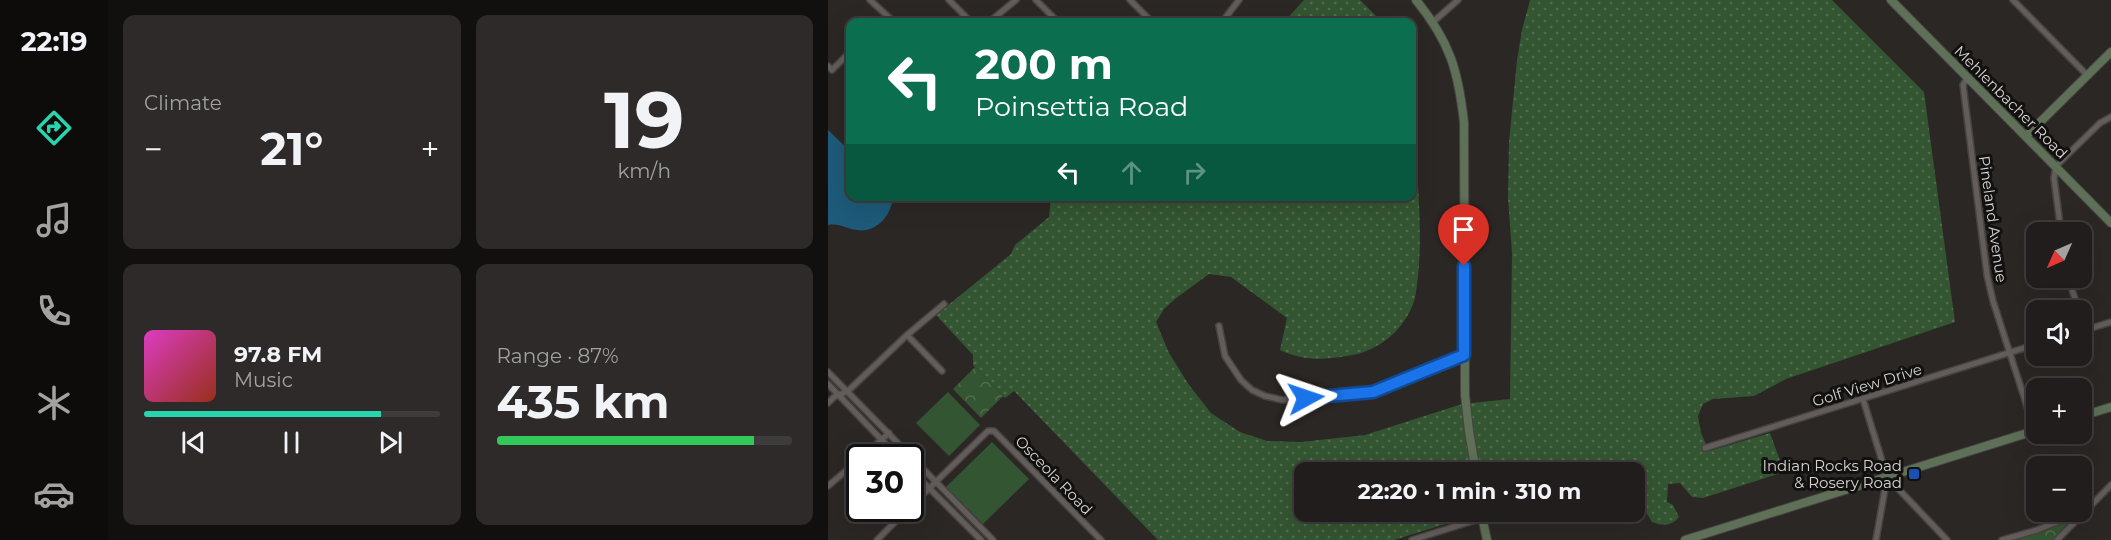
<!DOCTYPE html>
<html lang="en">
<head>
<meta charset="utf-8">
<style>
	body { margin:0; font-family:Montserrat,sans-serif; background:#2d2a29; color:#f1f3f6; height:100vh; display:flex; flex-direction:column; font-size:22px; white-space:nowrap }
	* { box-sizing:border-box; margin:0 }
	p { font-size:20px; color:#a2a2a3 }
	.icon { flex:none; width:33px; height:33px; fill:none; stroke:currentColor; stroke-width:2; stroke-linecap:round; stroke-linejoin:round }
	.map { position:relative; flex:1; overflow:hidden }
	.side { display:flex; flex-direction:column; gap:15px; padding:15px; background:#12100f; width:720px }
	.side>* { flex:none }
	.banner { position:absolute; left:18px; top:18px; width:570px; height:183px; border-radius:12px; box-shadow:0 6px 24px #0002,0 0 0 2px #3d3b3b; background:#0b6e4f; color:#fff; overflow:hidden }
	.needle { width:39px; rotate:225deg }
	.controls { position:absolute; left:1198px; top:222px; display:grid; gap:12px }
	.controls a { display:grid; place-items:center; width:66px; height:66px; border-radius:12px; background:#201d1c; box-shadow:0 6px 24px #0002,0 0 0 2px #3d3b3b; font-size:30px }
	.speed { position:absolute; left:18px; top:444px; display:flex; gap:12px; font-size:30px; font-weight:700; text-align:center }
	.speed>* { display:grid; place-content:center; width:78px; height:78px; border-radius:50%; background:#201d1c; box-shadow:0 6px 24px #0002,0 0 0 2px #3d3b3b; line-height:1 }
	.speed .limit { border:3px solid #111; border-radius:9px; background:#fff; color:#111 }
	.pin { position:absolute; display:grid; place-items:center; width:51px; height:51px; color:#fff; margin:-62px -26px; border-radius:50% 50% 50% 0; rotate:-45deg; box-shadow:0 0 6px #0007 }
	.pin .icon { rotate:45deg }
	.me { position:absolute; width:66px; margin:-33px; rotate:85deg; stroke-linejoin:round; filter:drop-shadow(0 0 4px #0008) }
	.turn { display:flex; align-items:center; gap:21px; height:126px; padding:0 30px; font-size:27px }
	.turn .icon { width:78px; height:78px; stroke-width:2.5 }
	.turn b { display:block; font-size:42px; line-height:51px }
	.lanes { display:flex; align-items:center; height:57px; padding:0 30px; background:#0003; justify-content:center; gap:30px; direction:ltr }
	.lanes .off { opacity:.35 }
	.big { font-size:45px; font-weight:700; line-height:1.1 }
	.side .card { flex:1; display:flex; flex-direction:column; justify-content:center; gap:9px; min-width:0; padding:0 21px; border-radius:12px; background:#2d2a29 }
	.side .dial { align-items:center; gap:0 }
	.dial b { font-size:78px; line-height:1 }
	.song { display:flex; align-items:center; gap:18px }
	.cover { width:72px; height:72px; border-radius:9px; background:linear-gradient(135deg,hsl(310 70% 55%),hsl(10 70% 35%)) }
	.played { height:6px; border-radius:3px; background:linear-gradient(90deg,#29d5ac 80%,#3d3b3b 80%) }
	.keys { display:flex; justify-content:space-around; direction:ltr }
	.heat { display:flex; justify-content:space-between; align-items:center; font-size:33px; direction:ltr }
	.charge { height:9px; border-radius:4px; background:linear-gradient(90deg,#34c759 87%,#3d3b3b 0) }
	.side .tiles { flex:1; display:grid; gap:15px; grid-template-columns:repeat(2,1fr) }
	.trip { position:absolute; left:466px; top:462px; width:351px; height:60px; border-radius:12px; background:#201d1c; box-shadow:0 6px 24px #0002,0 0 0 2px #3d3b3b; font-weight:700; line-height:60px; text-align:center }
	main { display:flex; flex:1; min-height:0 }
	.tabs { display:flex; flex-direction:column; width:108px; justify-content:space-around; align-items:center; background:#0d0c0b; color:#a2a2a3 }
	.tabs .icon { width:42px; height:42px }
	.tabs .active { color:#29d5ac }
	.tabs b { font-size:27px; color:#f1f3f6 }
	.map>svg:first-child { display:block }
</style>
</head>
<body>
<main>
<nav class="tabs">
<b>22:19</b>
<svg class="icon active" aria-label="directions" viewBox="0 0 24 24"><path d="M12 3l9 9-9 9-9-9zM9 14v-3h6M13 9l2 2-2 2"/></svg>
<svg class="icon" aria-label="music" viewBox="0 0 24 24"><path d="M9 18V5l10-2v13"/><circle cx="6" cy="18" r="3"/><circle cx="16" cy="16" r="3"/></svg>
<svg class="icon" aria-label="phone" viewBox="0 0 24 24"><path d="M5 4h4l2 5-3 2q2 4 5 5l2-3 5 2v4C11 20 4 13 5 4z"/></svg>
<svg class="icon" aria-label="climate" viewBox="0 0 24 24"><path d="M12 3v18M4 7l16 10M4 17L20 7"/></svg>
<svg class="icon" aria-label="car" viewBox="0 0 24 24"><path d="M5 17H2v-5l4-1 3-4h7l3 4 3 1v5h-3M9 17h6M6 11h13"/><circle cx="7" cy="17" r="2"/><circle cx="17" cy="17" r="2"/></svg>
</nav>
<section class="side">
<div class="tiles">
<div class="card"><p>Climate</p>
<div class="heat"><a>−</a><b class="big">21°</b><a>+</a></div>
</div>
<div class="card dial"><b>19</b><p>km/h</p></div>
<div class="card">
<div class="song"><i class="cover"></i><div><b>97.8 FM</b><p>Music</p></div></div>
<div class="played"></div>
<div class="keys"><svg class="icon" aria-label="previous" viewBox="0 0 24 24"><path d="M18 5L8 12l10 7zM5 5v14"/></svg><svg class="icon" aria-label="pause" viewBox="0 0 24 24"><path d="M8 5v14M16 5v14"/></svg><svg class="icon" aria-label="next" viewBox="0 0 24 24"><path d="M6 5l10 7-10 7zM19 5v14"/></svg></div>
</div>
<div class="card"><p>Range · 87%</p><b class="big">435 km</b><div class="charge"></div></div>
</div>
</section>
<div class="map">
<svg width="1283" height="540" viewBox="0 0 1283 540">
	<defs>
		<pattern id="grass-dots" width="8" height="8" patternUnits="userSpaceOnUse" patternTransform="scale(1.5)"><rect width="8" height="8" fill="#345531"/><path d="M2 2h.1M6 6h.1" fill="none" stroke="#516d4e" stroke-width="1.8" stroke-linecap="round"/></pattern>
		<pattern id="park-crowns" width="20" height="18" patternUnits="userSpaceOnUse" patternTransform="scale(1.5)"><rect width="20" height="18" fill="#345531"/><path d="M2 6a3 3 0 1 1 6 0M12 15a3 3 0 1 1 6 0" fill="none" stroke="#516d4e"/></pattern>
	</defs>
	<rect width="100%" height="100%" fill="#2b2725"/>
	<!-- grass -->
	<g fill="url(#grass-dots)">
		<path d="M476 0H532L554 22H456Z"/>
		<path d="M702 0H1004L1096 92 1127 322 958 379 926 396 885 399 875 404 870 416 873 433 881 451 942 433 956 472 875 498 864 497 852 483 840 484 839 502 845 505 851 517C844 526 835 526 824 522L818 512 810 503H807V472H477V512H656L566 540H330L186 391 177 398 145 365V355L108 315 183 254 187 245 221 217 223 197 584 196V86C587 108 587 131 588 154 591 199 595 248 588 292 587 300 583 311 578 318 565 339 543 353 519 356 494 360 475 361 452 350L459 318 403 277 381 274 347 299 336 309 328 322 341 353 361 385 383 413 412 432 439 441 473 442 537 435 634 404 682 399 684 253 680 198 681 142 689 60 694 30Z"/>
	</g>
	<!-- park -->
	<g fill="url(#park-crowns)">
		<path d="M147 367 175 396 153 418 125 389Z"/>
		<path d="M1236 523 1239 524 1225 540H1183Z"/>
	</g>
	<!-- pitch -->
	<g fill="#345531">
		<path d="M120 392 152 425 121 456 88 423Z"/>
		<path d="M164 442 201 479 155 524 118 487Z"/>
	</g>
	<!-- water -->
	<path fill="#1e5a7a" d="M0 130 22 151V196L58 197 64 203C60 219 46 233 29 230 17 229 14 223 0 225Z"/>
	<g fill="none" stroke-linecap="round" stroke-linejoin="round">
		<!-- street casing -->
		<g stroke="#464341" stroke-width="8">
			<g id="street">
				<path d="M42 0 66 22"/>
				<path d="M121 0 143 22"/>
				<path d="M208 0 230 22"/>
				<path d="M302 0 324 22"/>
				<path d="M1185 0 1259 75"/>
				<path d="M161 22 188 0"/>
				<path d="M394 22 411 0"/>
				<path d="M605 22 630 0"/>
				<path d="M0 66 4 70 22 52"/>
				<path d="M1139 78 1135 85 1159 275 1165 301 1207 431"/>
				<path d="M1233 232 1226 178 1228 166 1272 123 1283 117"/>
				<path d="M1240 278 1251 310"/>
				<path d="M391 326 397 356 413 380 424 390 437 396 455 400 545 392 636 355"/>
				<path d="M1254 331 1283 322"/>
				<path d="M79 335 114 371"/>
				<path d="M0 372 165 540"/>
				<path d="M0 384 71 458"/>
				<path d="M1035 399 1059 477 1048 540"/>
				<path d="M0 403 6 397 20 391 79 335 116 304"/>
				<path d="M877 448 1209 344"/>
				<path d="M33 458 61 433"/>
				<path d="M82 469 153 540"/>
				<path d="M1059 477 1119 540"/>
				<path d="M0 486 32 459"/>
				<path d="M82 507 160 431H166L273 540"/>
				<path d="M49 540 81 508"/>
				<path d="M584 540 654 518"/>
				<path d="M1174 540 1209 530 1254 512"/>
				<path d="M1229 540 1283 485"/>
			</g>
		</g>
		<!-- secondary casing -->
		<g stroke="#464341" stroke-width="10">
			<g id="secondary">
				<path d="M588 0C622 42 630 70 636 122L637 395 641 431 648 472"/>
				<path d="M1063 0 1283 223"/>
				<path d="M1198 136 1283 52"/>
				<path d="M1254 416 1283 407"/>
				<path d="M653 512 659 540"/>
				<path d="M857 540 1209 430"/>
			</g>
		</g>
		<!-- street -->
		<use href="#street" stroke="#625d5b" stroke-width="5"/>
		<!-- secondary -->
		<use href="#secondary" stroke="#5e7057" stroke-width="8"/>
	</g>
	<g fill="none" stroke-linecap="round" stroke-linejoin="round">
		<!-- route casing -->
		<g stroke="#114b97" stroke-width="15">
			<path id="route" d="M478 398 545 392 636 355V266"/>
		</g>
		<!-- route -->
		<use href="#route" stroke="#1a73e8" stroke-width="10"/>
	</g>
	<!-- markers -->
	<rect fill="#1a4fb4" stroke="#121110" stroke-width="2" x="1080" y="468" width="12" height="12" rx="3"/>
	<g text-anchor="middle" dominant-baseline="central" stroke-width="6" stroke-linejoin="round" paint-order="stroke">
		<!-- street labels -->
		<g font-size="15" fill="#d6d3d2" stroke="#121110">
			<text transform="translate(1183 102) rotate(45)">Mehlenbacher Road</text>
			<text transform="translate(1165 219) rotate(82)">Pineland Avenue</text>
			<text transform="translate(1039 385) rotate(-17)">Golf View Drive</text>
			<text transform="translate(226 475) rotate(46)">Osceola Road</text>
		</g>
		<!-- poi labels -->
		<g font-size="15" fill="#d6d3d2" stroke="#121110" text-anchor="end">
			<text x="1074" y="465">Indian Rocks Road<tspan x="1074" dy="17">&amp; Rosery Road</tspan></text>
		</g>
	</g>
</svg>
<div class="controls">
<a><svg class="needle" viewBox="-14 -14 28 28"><path d="M0-13l5 13h-10z" fill="#e53935"/><path d="M0 13l5-13h-10z" fill="#a2a2a3"/></svg></a>
<a><svg class="icon" aria-label="sound" viewBox="0 0 24 24"><path d="M4 9h4l5-4v14l-5-4H4zM17 9q2 3 0 6"/></svg></a>
<a>+</a>
<a>−</a>
</div>
<div class="speed"><div class="limit">30</div></div>
<div class="pin" style="left:636px;top:266px;background:#d93025"><svg class="icon" aria-label="arrive" viewBox="0 0 24 24"><path d="M6 21V4h12l-3 4 3 4H6"/></svg></div>
<svg class="me" style="left:478px;top:398px" viewBox="-20 -20 40 40"><path d="M0-17L14 15 0 8-14 15z" fill="#1a73e8" stroke="#fff" stroke-width="4"/></svg>
<div class="trip">22:20 · 1 min · 310 m</div>
<div class="banner">
<div class="turn"><svg class="icon" aria-label="left" viewBox="0 0 24 24"><path d="M17 20v-9H6M10 6l-5 5 5 5"/></svg><div><b>200 m</b>Poinsettia Road</div></div>
<div class="lanes"><svg class="icon" aria-label="left" viewBox="0 0 24 24"><path d="M17 20v-9H6M10 6l-5 5 5 5"/></svg><svg class="icon off" aria-label="ahead" viewBox="0 0 24 24"><path d="M12 20V5M6 11l6-6 6 6"/></svg><svg class="icon off" aria-label="right" viewBox="0 0 24 24"><path d="M7 20v-9h11M14 6l5 5-5 5"/></svg></div>
</div>
</div>
</main>
</body>
</html>
